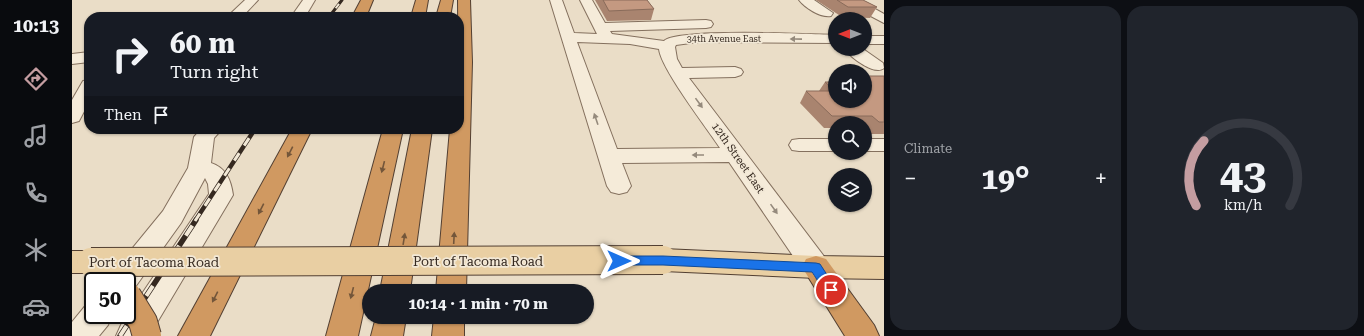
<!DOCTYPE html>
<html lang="en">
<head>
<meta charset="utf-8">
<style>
	body { margin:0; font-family:"Roboto Serif",serif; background:#20242c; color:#f1f3f6; height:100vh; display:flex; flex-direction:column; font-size:15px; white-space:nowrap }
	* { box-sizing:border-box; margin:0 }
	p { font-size:13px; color:#9ea1a6 }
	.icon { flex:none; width:22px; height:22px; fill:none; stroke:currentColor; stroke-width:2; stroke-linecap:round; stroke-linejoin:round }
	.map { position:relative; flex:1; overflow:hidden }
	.side { display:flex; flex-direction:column; gap:6px; padding:6px; background:#0d0f14; width:480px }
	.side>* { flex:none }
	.top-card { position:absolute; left:12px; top:12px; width:380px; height:122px; border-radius:16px; box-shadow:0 1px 3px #0004; background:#171b24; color:#f1f3f6; overflow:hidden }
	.needle { width:26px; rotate:270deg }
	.buttons { position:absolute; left:756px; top:12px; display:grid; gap:8px }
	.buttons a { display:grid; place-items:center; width:44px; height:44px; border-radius:50%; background:#171b24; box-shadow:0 1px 3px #0004; font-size:20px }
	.speed { position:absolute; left:12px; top:272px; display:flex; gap:8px; font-size:20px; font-weight:700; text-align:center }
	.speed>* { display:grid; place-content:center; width:52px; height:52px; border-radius:50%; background:#171b24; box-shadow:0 1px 3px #0004; line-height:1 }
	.speed .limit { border:2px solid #111; border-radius:6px; background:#fff; color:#111 }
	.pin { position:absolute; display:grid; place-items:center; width:34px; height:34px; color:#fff; margin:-17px; border:2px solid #fff; border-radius:50%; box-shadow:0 1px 4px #0007 }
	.me { position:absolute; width:44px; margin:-22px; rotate:90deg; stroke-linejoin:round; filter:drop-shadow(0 0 3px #0008) }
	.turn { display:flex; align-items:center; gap:14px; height:84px; padding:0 20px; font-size:18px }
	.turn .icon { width:52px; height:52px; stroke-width:2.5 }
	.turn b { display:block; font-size:28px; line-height:34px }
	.then { display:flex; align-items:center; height:38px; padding:0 20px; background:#0003; gap:8px; font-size:15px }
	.big { font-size:30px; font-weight:700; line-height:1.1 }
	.side .tile { flex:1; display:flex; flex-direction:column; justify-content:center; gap:6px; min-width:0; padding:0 14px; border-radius:16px; background:#20242c }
	.side .dial { align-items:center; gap:0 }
	.dial svg { height:104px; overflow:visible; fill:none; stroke:#363941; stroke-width:7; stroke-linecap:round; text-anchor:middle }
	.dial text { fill:#f1f3f6; stroke:none }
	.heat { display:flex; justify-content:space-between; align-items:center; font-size:22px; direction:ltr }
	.side .tiles { flex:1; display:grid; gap:6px; grid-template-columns:repeat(2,1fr) }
	.trip { position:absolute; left:290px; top:284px; width:232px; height:40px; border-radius:20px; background:#171b24; box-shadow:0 1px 3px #0004; font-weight:700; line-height:40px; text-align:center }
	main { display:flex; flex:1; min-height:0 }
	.menu { display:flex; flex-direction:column; width:72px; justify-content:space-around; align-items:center; background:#090b0e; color:#9ea1a6 }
	.menu .icon { width:28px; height:28px }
	.menu .selected { color:#c49da1 }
	.menu b { font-size:18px; color:#f1f3f6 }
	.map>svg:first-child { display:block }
</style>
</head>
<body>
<main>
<nav class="menu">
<b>10:13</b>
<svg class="icon selected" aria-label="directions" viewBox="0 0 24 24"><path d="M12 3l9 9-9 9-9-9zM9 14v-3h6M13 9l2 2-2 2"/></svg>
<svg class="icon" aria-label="music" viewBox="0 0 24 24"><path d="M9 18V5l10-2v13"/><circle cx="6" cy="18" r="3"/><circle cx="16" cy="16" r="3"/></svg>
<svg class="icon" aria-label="phone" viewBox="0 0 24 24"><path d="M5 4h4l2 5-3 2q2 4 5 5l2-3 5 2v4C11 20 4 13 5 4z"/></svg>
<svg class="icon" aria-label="climate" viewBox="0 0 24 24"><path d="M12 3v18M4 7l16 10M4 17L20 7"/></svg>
<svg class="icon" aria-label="car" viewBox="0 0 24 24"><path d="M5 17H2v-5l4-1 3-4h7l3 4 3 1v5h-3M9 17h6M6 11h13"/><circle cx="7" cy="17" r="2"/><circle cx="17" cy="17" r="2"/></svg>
</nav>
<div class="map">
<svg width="812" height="336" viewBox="0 0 812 336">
	<rect width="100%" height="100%" fill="#eaddc7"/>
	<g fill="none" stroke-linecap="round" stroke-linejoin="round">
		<!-- minor casing -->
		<g stroke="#84705e" stroke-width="2">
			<g id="minor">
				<path d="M173 0H186L170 17H155Z"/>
				<path d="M231 0H243L233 17H219Z"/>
				<path d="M478 0H490L502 33 525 34 508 0H520L533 23 634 20 639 21 641 24 639 27 634 28 538 31 540 34 592 41C605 28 737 34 763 35V43L626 42 604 45 603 47 605 59 610 68 663 67 669 69 671 72 669 75 663 77 617 78 754 259 758 267 754 275 744 278 734 275 657 162 550 163 559 186 555 192 547 194 539 192 535 186ZM505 42 558 44 587 49C589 69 635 128 648 148L545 149Z"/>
				<path d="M727 0H742L761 13 759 16C749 18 733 8 727 0Z"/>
				<path d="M772 0H787L812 14V23L774 3Z"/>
				<rect x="793" y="36" width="19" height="8"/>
				<path d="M773 49H791L811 63 812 68C803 76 779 58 773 49Z"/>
				<path d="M17 52V62L0 64V54Z"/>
				<path d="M17 80V102L7 121 0 123V100L11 81Z"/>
				<path d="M129 129H150L142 138 139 163C154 168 159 180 161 195L77 336H44L49 325 137 194 136 184 133 178 109 223 61 290 55 292V281H37L41 272 91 211 116 168 122 137Z"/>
				<path d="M727 139H763V151H727L720 150 717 145 720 140Z"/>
				<rect x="793" y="139" width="19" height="12"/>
				<path d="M21 303V315H40L36 325 27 336H0V322L14 305Z"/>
			</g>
		</g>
		<!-- major casing -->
		<g stroke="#523f32" stroke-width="2">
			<g id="major">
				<path d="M591 249 744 256 812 257V279L744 278 591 271 581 268 577 260 581 252Z"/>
				<path d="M0 251H19L29 254 33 262 29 270 19 273H0Z"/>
			</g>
		</g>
		<!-- highway casing -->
		<g stroke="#523f32" stroke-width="2">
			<g id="highway">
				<path d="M289 0H301L294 17H280Z"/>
				<path d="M344 0H356L353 17H339Z"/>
				<path d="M369 0H381L378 17H364Z"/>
				<path d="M386 0H398L400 62 394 291H364L378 129H387Z"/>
				<path d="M220 129H240L138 336H106Z"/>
				<path d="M311 129H331L286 336H254Z"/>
				<path d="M340 129H360L338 291H308Z"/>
				<path d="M19 251C34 256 49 267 56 281L55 284V281H22L9 270 5 262 9 254Z"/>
				<path d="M744 256 754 259 802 325 807 336H773L730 267 734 259Z"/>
				<path d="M304 317H334L331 336H299Z"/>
				<path d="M362 317H392V336H360Z"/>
			</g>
		</g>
		<!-- minor -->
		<use href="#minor" fill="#f5ebd9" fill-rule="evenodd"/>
		<!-- major -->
		<use href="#major" fill="#e9cfa3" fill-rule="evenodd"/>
		<!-- highway -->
		<use href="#highway" fill="#d09961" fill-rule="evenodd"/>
		<!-- rail-far2 casing -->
		<g stroke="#352920" stroke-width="3">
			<path id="rail-far2" d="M257 17 270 0"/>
		</g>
		<!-- rail-far1 casing -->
		<g stroke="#352920" stroke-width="4.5">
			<path id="rail-far1" d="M123 221 183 129"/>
		</g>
		<!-- rail casing -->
		<g stroke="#352920" stroke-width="5.5">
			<path id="rail" d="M48 336 124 220"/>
		</g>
		<!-- rail-far2 -->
		<use href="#rail-far2" stroke="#f2e8d6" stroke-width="2" stroke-dasharray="5.5" stroke-linecap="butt"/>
		<!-- rail-far1 -->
		<use href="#rail-far1" stroke="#f2e8d6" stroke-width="3" stroke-dasharray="9" stroke-linecap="butt"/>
		<!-- rail -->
		<use href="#rail" stroke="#f2e8d6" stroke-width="4" stroke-dasharray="12" stroke-linecap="butt"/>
		<!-- major-bridge casing -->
		<g stroke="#523f32" stroke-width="30" stroke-linecap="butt">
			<path id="major-bridge" d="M19 262 591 260"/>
		</g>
		<!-- highway-bridge casing -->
		<g stroke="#523f32" stroke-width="30" stroke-linecap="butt">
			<path id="highway-bridge" d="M55 296 71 322 75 336"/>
		</g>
		<!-- major-bridge -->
		<use href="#major-bridge" stroke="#e9cfa3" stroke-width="28"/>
		<!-- highway-bridge -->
		<use href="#highway-bridge" stroke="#d09961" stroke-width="28"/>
	</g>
	<!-- wall -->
	<g fill="#a9846f">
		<path d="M523 0H575L582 9 579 20 535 21Z"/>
		<path d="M744 0H791L805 7 798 18 770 17Z"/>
		<path d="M812 76V134H798L793 130V123H763V128H752L728 103 734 91H747L753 82H763V101Z"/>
	</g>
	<!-- building -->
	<g fill="#c49981" stroke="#896b5a">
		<path d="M531 0H575L582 9 537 11Z"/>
		<path d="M765 0H791L805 7H776Z"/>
		<path d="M793 76H812V122H807L800 116H760L734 91H763L753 82H763V101H793Z"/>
	</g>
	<!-- one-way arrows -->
	<defs><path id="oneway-solid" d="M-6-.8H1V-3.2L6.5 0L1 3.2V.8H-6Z"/></defs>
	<g fill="#958a7c">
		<use href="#oneway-solid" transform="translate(724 39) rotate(-179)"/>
		<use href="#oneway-solid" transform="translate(627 103) rotate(54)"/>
		<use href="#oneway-solid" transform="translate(524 119) rotate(-109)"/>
		<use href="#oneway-solid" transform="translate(626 155) rotate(180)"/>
		<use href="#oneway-solid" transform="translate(702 209) rotate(55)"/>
	</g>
	<g fill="#73563a">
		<use href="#oneway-solid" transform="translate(218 152) rotate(117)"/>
		<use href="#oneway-solid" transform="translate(311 167) rotate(104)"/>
		<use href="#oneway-solid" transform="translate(189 209) rotate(117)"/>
		<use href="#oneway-solid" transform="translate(382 238) rotate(-87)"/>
		<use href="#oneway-solid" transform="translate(332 239) rotate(-81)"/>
		<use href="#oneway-solid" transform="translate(280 293) rotate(104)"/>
		<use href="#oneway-solid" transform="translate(143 297) rotate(117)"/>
	</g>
	<!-- route -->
	<path fill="#1a73e8" stroke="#114b97" d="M547 256H591L744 263 748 264 765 290 764 294C753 298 746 280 740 272L591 265H547L543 264 541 261 543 257Z"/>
	<g text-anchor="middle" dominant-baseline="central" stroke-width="3.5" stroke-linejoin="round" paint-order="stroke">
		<!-- far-street labels -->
		<g font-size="9" fill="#352920" stroke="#f2e8d6">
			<text x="652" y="39">34th Avenue East</text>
		</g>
		<!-- street labels -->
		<g font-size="11" fill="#352920" stroke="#f2e8d6">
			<text transform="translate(666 158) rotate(55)">12th Street East</text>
		</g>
		<!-- near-street labels -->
		<g font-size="13" fill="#352920" stroke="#f2e8d6">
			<text x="406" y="261">Port of Tacoma Road</text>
			<text x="82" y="262">Port of Tacoma Road</text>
		</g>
	</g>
</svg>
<div class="buttons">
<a><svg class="needle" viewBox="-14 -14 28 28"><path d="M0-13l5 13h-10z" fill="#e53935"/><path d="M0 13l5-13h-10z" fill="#9ea1a6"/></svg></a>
<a><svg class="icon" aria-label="sound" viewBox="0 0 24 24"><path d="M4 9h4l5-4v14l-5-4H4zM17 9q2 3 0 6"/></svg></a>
<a><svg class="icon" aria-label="search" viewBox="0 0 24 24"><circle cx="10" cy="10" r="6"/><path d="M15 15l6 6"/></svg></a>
<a><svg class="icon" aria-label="layers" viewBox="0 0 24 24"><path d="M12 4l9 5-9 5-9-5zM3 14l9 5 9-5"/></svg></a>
</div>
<div class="speed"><div class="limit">50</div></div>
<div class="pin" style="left:759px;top:290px;background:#d93025"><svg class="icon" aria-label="arrive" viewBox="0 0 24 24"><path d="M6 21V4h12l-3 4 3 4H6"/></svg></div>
<svg class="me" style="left:547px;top:261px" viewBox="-20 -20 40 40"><path d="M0-17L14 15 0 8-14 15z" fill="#1a73e8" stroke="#fff" stroke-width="4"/></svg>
<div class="trip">10:14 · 1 min · 70 m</div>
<div class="top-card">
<div class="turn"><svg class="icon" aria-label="right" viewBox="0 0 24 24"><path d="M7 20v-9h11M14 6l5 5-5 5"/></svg><div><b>60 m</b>Turn right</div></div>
<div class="then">Then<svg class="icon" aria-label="arrive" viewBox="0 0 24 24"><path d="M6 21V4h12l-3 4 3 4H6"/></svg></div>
</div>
</div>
<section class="side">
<div class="tiles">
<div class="tile"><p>Climate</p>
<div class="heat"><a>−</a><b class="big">19°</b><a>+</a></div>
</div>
<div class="tile dial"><svg viewBox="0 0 100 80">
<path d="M14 69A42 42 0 1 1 86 69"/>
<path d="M14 69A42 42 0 0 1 20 19" stroke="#c49da1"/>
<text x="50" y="56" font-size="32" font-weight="700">43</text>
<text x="50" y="72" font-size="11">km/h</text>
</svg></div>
</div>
</section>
</main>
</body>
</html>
